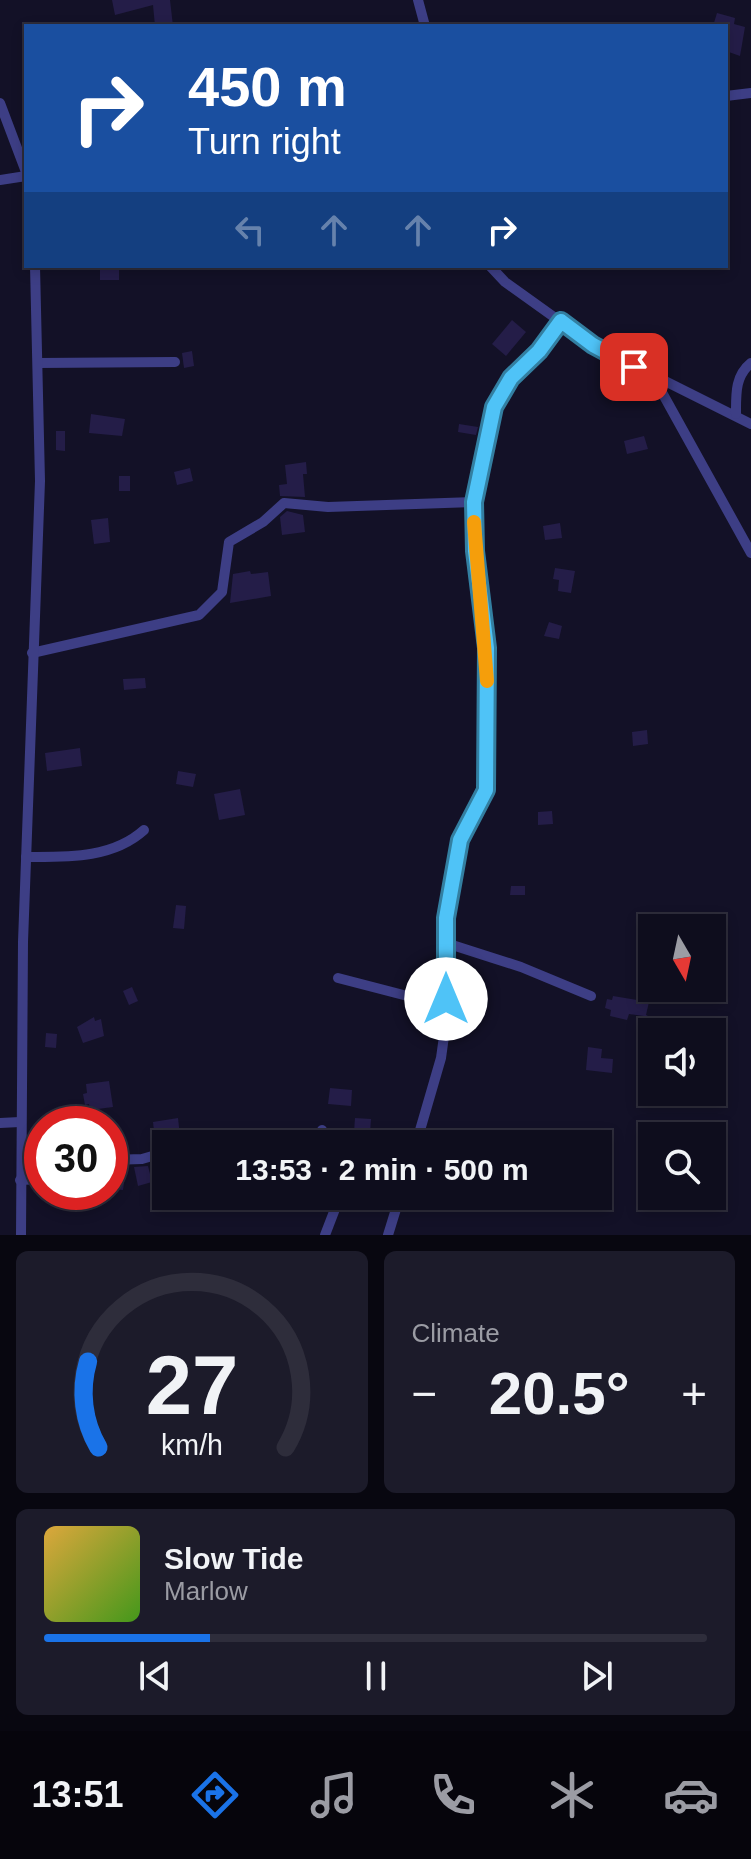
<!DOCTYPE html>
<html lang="en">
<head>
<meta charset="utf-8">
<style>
	body { margin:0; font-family:Arial,sans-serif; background:#1c1b2a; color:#f1f3f6; height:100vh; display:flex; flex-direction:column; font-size:30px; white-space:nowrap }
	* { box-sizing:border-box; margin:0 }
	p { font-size:26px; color:#9b9ca4 }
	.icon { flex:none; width:44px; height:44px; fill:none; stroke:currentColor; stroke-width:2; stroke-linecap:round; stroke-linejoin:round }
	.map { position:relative; height:1235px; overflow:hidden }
	.panel { display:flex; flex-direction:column; gap:16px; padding:16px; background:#080710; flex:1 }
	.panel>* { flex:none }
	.hud { position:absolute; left:24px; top:24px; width:704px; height:244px; border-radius:0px; box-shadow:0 4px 12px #0003,0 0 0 2px #2e2d3b; background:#1a4fa0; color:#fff; overflow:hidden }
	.needle { width:52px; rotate:171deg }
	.controls { position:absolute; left:638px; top:914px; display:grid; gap:16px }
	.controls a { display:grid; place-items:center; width:88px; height:88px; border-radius:0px; background:#0e0d1d; box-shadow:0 4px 12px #0003,0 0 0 2px #2e2d3b; font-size:40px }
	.speed { position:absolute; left:24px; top:1106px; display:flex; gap:16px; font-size:40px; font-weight:700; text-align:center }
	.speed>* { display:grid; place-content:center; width:104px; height:104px; border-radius:50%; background:#0e0d1d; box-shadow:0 4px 12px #0003,0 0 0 2px #2e2d3b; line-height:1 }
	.speed .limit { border:12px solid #d22; background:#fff; color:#111 }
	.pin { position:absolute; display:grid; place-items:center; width:68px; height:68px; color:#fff; margin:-34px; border-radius:16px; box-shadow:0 4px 12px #0006 }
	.me { position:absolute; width:88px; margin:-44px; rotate:0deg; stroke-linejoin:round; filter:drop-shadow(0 0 6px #0008) }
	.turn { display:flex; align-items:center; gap:28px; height:168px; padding:0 32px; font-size:36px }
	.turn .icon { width:104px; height:104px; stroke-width:2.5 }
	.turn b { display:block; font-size:56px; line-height:68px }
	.lanes { display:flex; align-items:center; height:76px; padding:0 32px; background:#0003; justify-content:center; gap:40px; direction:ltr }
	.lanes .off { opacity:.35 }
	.big { font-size:60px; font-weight:700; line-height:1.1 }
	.panel .tile { flex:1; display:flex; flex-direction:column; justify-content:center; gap:12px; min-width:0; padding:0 28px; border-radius:12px; background:#1c1b2a }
	.panel .dial { align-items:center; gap:0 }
	.dial svg { height:208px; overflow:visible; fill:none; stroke:#2e2d3b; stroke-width:7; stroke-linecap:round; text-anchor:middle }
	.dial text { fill:#f1f3f6; stroke:none }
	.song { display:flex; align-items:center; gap:24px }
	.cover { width:96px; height:96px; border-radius:12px; background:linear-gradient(135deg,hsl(40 70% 55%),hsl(100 70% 35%)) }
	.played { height:8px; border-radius:4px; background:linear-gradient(90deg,#1a73e8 25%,#2e2d3b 25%) }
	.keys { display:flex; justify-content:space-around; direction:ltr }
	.heat { display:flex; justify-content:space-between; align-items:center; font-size:44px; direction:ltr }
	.panel .tiles { flex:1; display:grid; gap:16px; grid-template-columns:1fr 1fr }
	.tile:last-child { grid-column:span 2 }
	.trip { position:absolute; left:152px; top:1130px; width:460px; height:80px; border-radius:0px; background:#0e0d1d; box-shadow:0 4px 12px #0003,0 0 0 2px #2e2d3b; font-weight:700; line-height:80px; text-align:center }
	.dock { display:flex; height:128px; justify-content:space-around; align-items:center; background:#06050c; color:#9b9ca4 }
	.dock .icon { width:56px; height:56px }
	.dock .current { color:#1a73e8 }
	.dock b { font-size:36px; color:#f1f3f6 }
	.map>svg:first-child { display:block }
</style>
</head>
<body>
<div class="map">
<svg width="751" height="1235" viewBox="0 0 751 1235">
	<rect width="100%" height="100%" fill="#131127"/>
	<!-- building -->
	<g fill="#241d48">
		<path d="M112 0H170L173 26H155L153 5 115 15Z"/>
		<path d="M717 13 735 18 734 24 745 27 740 56 726 51V26H713Z"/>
		<rect x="100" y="266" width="19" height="14"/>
		<path d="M512 320 526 332 506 356 492 344Z"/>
		<path d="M192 351 194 366 184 368 182 353Z"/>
		<path d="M91 414 125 419 122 436 89 433Z"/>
		<path d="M459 424 478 427 476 435 458 432Z"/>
		<path d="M56 431H65V451L56 450Z"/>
		<path d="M644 436 648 449 627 454 624 441Z"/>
		<path d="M306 462 307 474H303L305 497 280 496 279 485 287 484 285 465Z"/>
		<path d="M190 468 193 481 177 485 174 472Z"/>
		<rect x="119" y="476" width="11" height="15"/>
		<path d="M287 511 303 515 305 532 282 535 280 517Z"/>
		<path d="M108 518 110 542 94 544 91 520Z"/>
		<path d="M560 523 562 538 545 540 543 526Z"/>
		<path d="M555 568 575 571 571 593 558 591 559 580 553 579Z"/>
		<path d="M250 571 251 574 268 572 271 596 230 603 233 574Z"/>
		<path d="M549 622 562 626 559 639 544 636Z"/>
		<path d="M145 678 146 688 124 690 123 679Z"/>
		<path d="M647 730 648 744 633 746 632 732Z"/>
		<path d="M80 748 82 766 47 771 45 753Z"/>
		<path d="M178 771 196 774 193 787 176 784Z"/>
		<path d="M240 789 245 815 219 820 214 794Z"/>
		<path d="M552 811 553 824 538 825V812Z"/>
		<path d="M511 886H525V895H510Z"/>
		<path d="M176 905 186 906 184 929 173 928Z"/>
		<path d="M132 987 138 1001 129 1005 123 991Z"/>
		<path d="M613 996 649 1002 646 1015 658 1021 655 1032H641L644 1016 629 1014 627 1020 610 1016 611 1010 605 1008 607 999 612 1000Z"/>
		<path d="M94 1017 95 1021 101 1019 104 1036 83 1043 77 1027Z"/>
		<path d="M46 1033 57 1034 56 1048 45 1047Z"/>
		<path d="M588 1047 602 1049 601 1058 613 1059 612 1073 586 1070Z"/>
		<path d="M109 1081 113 1107 90 1110 89 1104 85 1105 83 1094 87 1093 86 1084Z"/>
		<path d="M330 1088 352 1090 351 1106 328 1104Z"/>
		<path d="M178 1118 180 1136 155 1140 153 1122Z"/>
		<path d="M355 1118 371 1119 370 1133 354 1132Z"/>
		<path d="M148 1166 152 1182 138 1186 134 1167Z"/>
		<path d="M110 1168H126L123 1190 110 1189Z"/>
	</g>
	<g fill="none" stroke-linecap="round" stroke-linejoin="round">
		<!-- minor -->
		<g stroke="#3d3e85" stroke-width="10">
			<path d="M418 0 425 26"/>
			<path d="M726 96 751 93"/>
			<path d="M0 103 26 172"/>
			<path d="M0 180 26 176"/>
			<path d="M490 266 505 282 593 345 751 424"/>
			<path d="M38 363 175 362"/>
			<path d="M654 378 751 553"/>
			<path d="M736 414C736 394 735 376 751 363"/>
			<path d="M32 653 199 615 222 592 229 542 263 522 284 503 328 507 474 502"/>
			<path d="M26 857C66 857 112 859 144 830"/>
			<path d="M446 943 521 967 591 996"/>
			<path d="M338 978 446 1006"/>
			<path d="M0 1123 20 1122"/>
			<path d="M192 1144H207"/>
			<path d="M317 1144 322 1130"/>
			<path d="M416 1144 441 1058 445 1029 446 918 460 840 486 790 487 648 475 551 474 502 494 407 511 378 539 351 561 321"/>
			<path d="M110 1160 142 1159 166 1152"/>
			<path d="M20 1180 42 1179"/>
			<path d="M21 1235 23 942 40 481 35 266"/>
			<path d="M325 1235 340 1196"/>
			<path d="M388 1235 400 1196"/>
		</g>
	</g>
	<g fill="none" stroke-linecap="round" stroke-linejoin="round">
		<!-- route casing -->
		<g stroke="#337fa1" stroke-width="20">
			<path id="route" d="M446 999V918L460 840 486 790 487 648 475 551 474 502 494 407 511 378 539 351 561 321 593 345 634 367"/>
		</g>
		<!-- route -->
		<use href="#route" stroke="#4fc3f7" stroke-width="14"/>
		<!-- slow -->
		<path stroke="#f59e0b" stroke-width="14" d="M474 522 487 681"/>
	</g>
</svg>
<div class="controls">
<a><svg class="needle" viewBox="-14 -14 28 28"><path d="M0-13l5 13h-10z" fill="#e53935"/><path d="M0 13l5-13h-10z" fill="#9b9ca4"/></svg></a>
<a><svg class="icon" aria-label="sound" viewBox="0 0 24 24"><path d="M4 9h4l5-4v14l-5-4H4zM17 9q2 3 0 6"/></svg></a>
<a><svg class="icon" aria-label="search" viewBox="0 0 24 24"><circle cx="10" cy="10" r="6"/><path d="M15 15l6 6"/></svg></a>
</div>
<div class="speed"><div class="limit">30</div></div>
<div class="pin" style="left:634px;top:367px;background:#d93025"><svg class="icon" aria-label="arrive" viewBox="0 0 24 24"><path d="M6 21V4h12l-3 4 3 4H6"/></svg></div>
<svg class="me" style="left:446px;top:999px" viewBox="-20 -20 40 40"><circle r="19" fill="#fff"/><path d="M0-13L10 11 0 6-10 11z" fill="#4fc3f7"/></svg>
<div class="trip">13:53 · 2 min · 500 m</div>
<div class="hud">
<div class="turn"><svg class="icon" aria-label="right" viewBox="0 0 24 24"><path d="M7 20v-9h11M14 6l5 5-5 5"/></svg><div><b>450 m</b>Turn right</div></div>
<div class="lanes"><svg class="icon off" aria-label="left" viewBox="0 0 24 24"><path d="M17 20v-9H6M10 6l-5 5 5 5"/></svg><svg class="icon off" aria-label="ahead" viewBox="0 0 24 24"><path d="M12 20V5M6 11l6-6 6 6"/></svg><svg class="icon off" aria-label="ahead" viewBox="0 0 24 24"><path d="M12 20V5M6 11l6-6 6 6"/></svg><svg class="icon" aria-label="right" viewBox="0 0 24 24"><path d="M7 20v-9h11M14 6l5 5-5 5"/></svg></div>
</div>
</div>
<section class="panel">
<div class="tiles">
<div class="tile dial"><svg viewBox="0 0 100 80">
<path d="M14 69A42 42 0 1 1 86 69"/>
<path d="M14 69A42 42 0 0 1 10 36" stroke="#1a73e8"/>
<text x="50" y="56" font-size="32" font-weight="700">27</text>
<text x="50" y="72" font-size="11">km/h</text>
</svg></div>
<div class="tile"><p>Climate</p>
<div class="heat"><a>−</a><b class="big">20.5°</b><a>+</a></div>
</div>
<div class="tile">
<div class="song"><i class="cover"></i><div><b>Slow Tide</b><p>Marlow</p></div></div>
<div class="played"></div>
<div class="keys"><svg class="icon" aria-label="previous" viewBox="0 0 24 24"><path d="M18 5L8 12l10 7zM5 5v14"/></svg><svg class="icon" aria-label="pause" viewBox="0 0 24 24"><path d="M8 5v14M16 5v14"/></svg><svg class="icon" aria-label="next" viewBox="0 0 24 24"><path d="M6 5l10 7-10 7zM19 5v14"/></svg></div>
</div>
</div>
</section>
<nav class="dock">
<b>13:51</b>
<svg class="icon current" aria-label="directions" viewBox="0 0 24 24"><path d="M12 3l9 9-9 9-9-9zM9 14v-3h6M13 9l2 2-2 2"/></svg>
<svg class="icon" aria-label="music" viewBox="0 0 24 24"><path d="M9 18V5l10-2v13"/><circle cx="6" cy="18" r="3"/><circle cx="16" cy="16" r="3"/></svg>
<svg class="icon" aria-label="phone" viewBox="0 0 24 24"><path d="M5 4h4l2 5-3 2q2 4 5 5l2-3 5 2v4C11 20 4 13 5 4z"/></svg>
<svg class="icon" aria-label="climate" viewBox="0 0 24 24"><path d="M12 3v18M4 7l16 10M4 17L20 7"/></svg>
<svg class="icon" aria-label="car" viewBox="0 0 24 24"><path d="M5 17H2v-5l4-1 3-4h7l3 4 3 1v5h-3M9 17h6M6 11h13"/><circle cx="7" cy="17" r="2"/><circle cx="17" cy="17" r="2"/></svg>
</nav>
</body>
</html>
